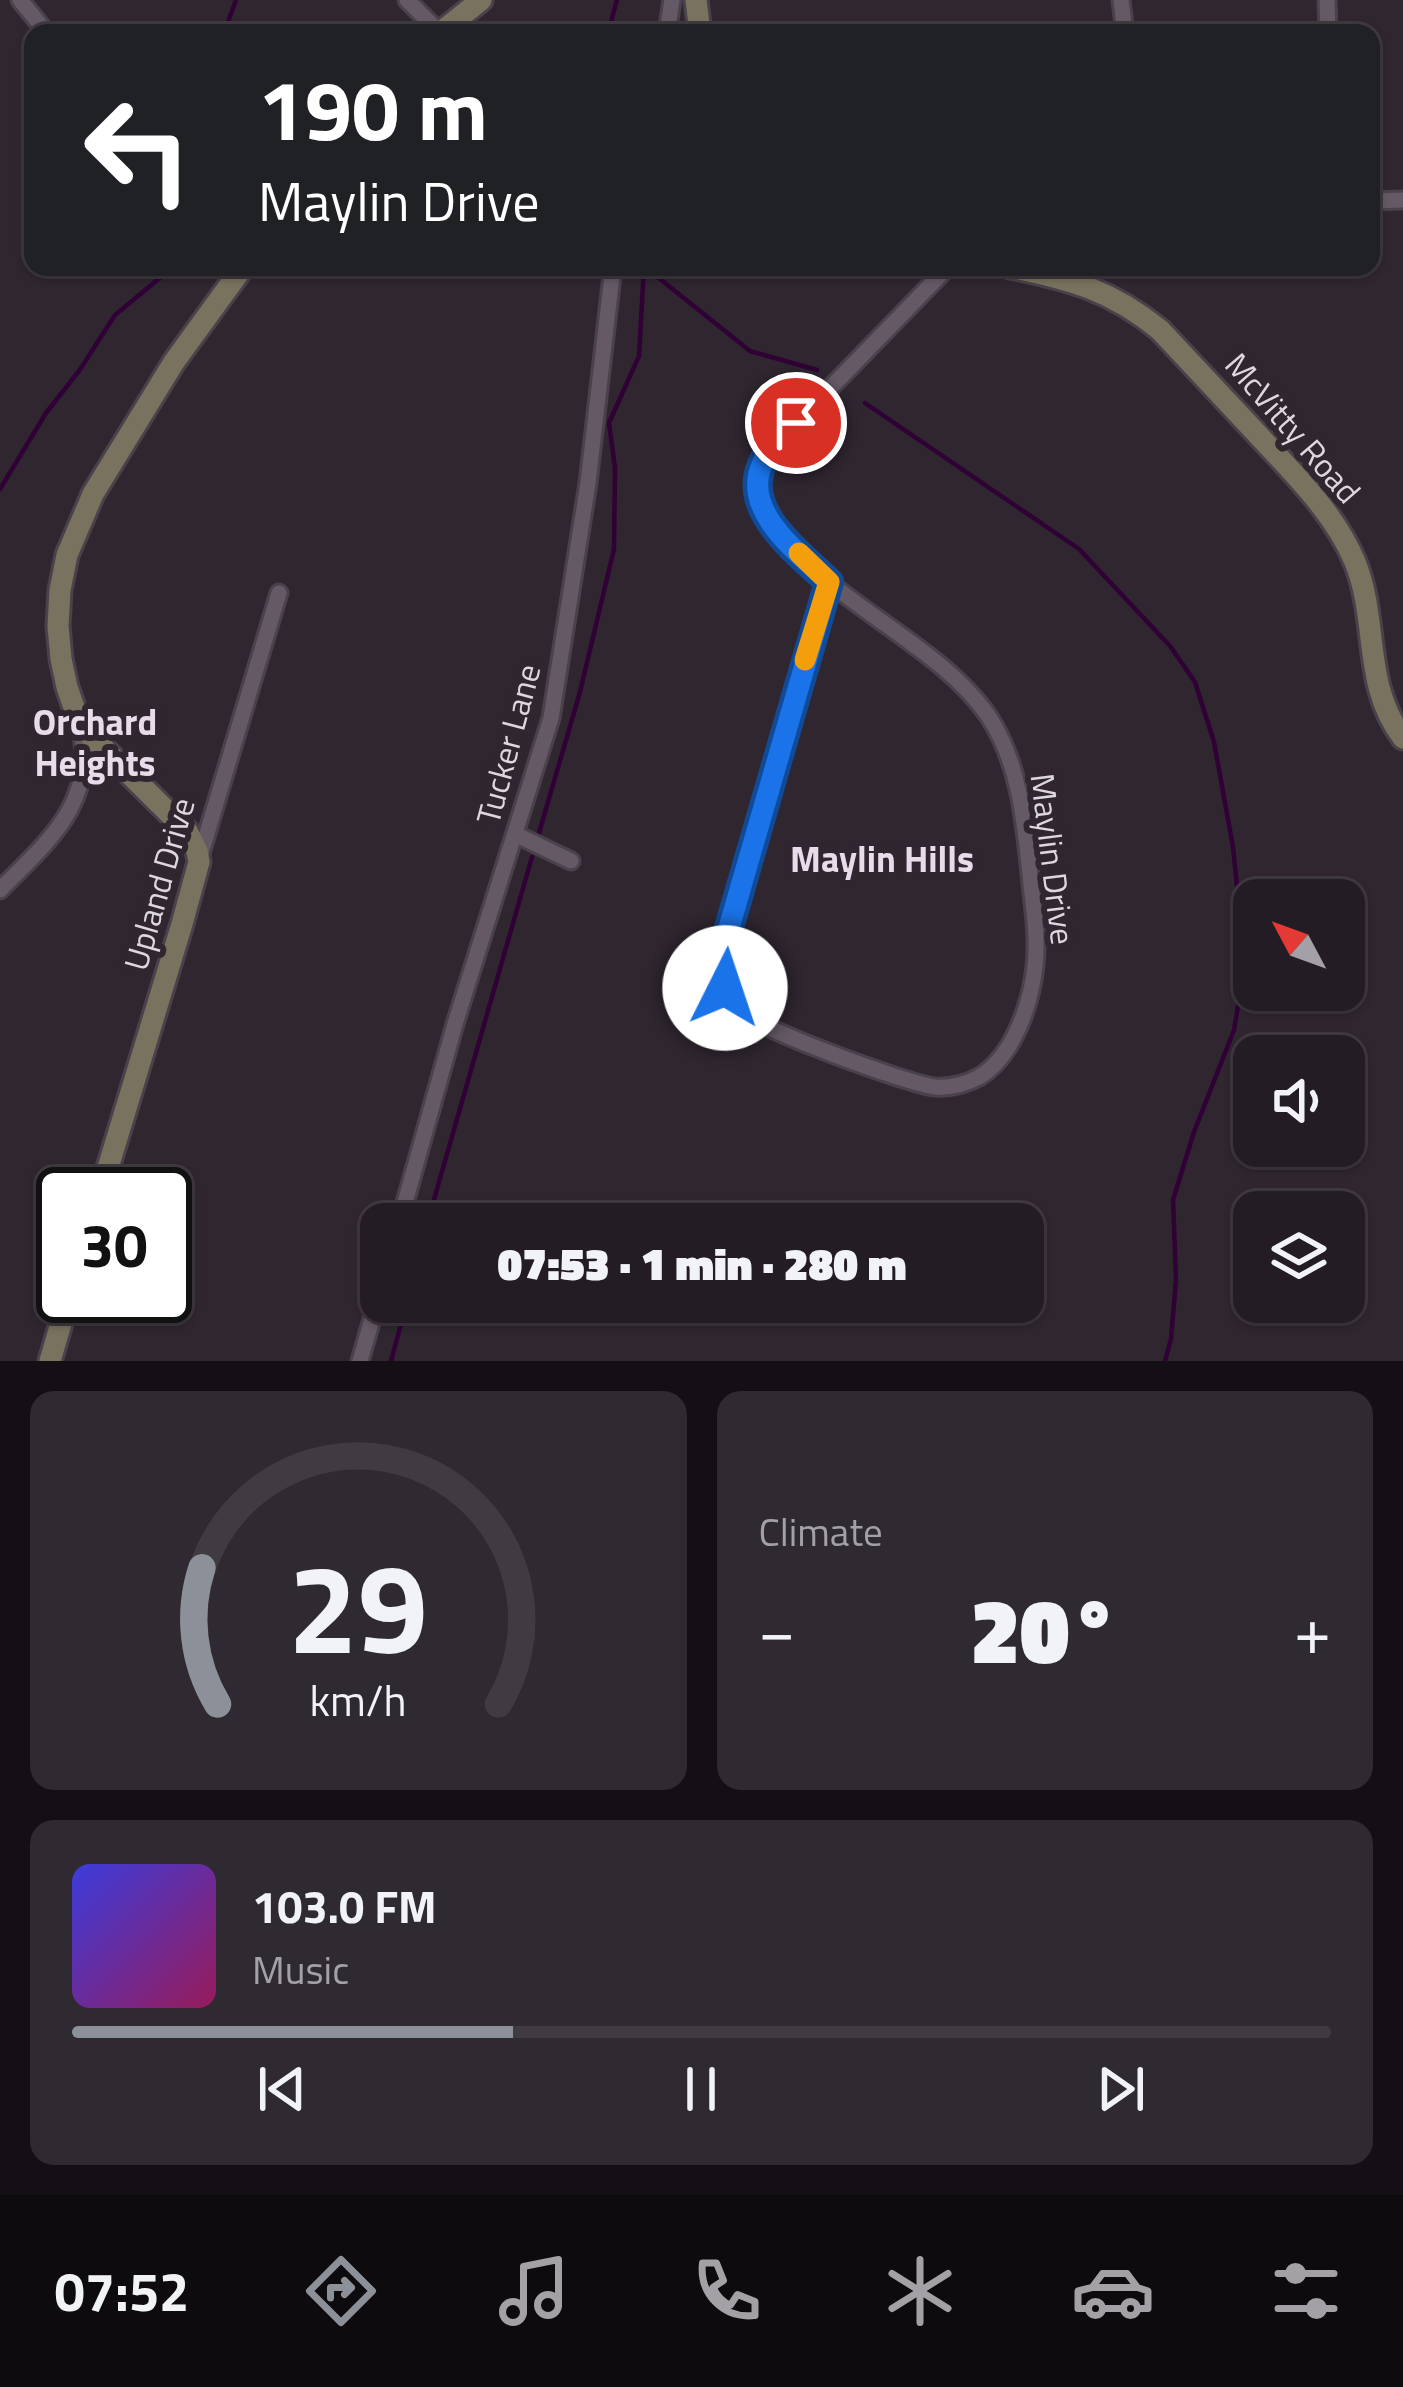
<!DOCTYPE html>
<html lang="en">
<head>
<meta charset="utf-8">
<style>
	body { margin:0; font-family:"Titillium Web",sans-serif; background:#2f2931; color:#f1f3f6; height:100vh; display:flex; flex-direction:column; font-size:45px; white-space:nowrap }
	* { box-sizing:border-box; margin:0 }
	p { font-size:39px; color:#a3a1a6 }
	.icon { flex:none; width:66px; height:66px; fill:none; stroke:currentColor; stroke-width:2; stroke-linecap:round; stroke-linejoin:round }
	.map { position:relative; height:1361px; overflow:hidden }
	.sheet { display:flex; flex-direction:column; gap:30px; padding:30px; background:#130f14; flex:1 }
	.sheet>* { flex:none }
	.guide { position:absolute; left:24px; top:24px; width:1356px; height:252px; border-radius:24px; box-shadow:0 3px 9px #0004,0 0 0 3px #403a41; background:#202124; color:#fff; overflow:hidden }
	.needle { width:78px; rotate:311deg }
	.controls { position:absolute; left:1233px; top:879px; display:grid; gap:24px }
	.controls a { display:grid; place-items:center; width:132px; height:132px; border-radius:24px; background:#231c24; box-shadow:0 3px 9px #0004,0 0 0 3px #403a41; font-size:60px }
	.speed { position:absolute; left:36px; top:1167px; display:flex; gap:24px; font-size:60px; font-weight:700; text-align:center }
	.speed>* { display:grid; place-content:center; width:156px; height:156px; border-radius:50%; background:#231c24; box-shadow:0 3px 9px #0004,0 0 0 3px #403a41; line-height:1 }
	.speed .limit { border:6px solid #111; border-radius:18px; background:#fff; color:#111 }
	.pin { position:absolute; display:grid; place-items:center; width:102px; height:102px; color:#fff; margin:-51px; border:6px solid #fff; border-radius:50%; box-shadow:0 3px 12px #0007 }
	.me { position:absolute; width:132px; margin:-66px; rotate:4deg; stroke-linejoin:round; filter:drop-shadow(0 0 9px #0008) }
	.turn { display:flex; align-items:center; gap:42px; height:252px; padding:0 36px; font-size:54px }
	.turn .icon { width:156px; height:156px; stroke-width:2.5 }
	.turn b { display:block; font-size:84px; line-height:102px }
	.big { font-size:90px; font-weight:800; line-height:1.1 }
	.sheet .card { flex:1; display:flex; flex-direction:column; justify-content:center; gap:18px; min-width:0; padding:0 42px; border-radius:24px; background:#2f2931 }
	.sheet .dial { align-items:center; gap:0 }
	.dial svg { height:312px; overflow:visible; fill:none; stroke:#403a41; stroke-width:7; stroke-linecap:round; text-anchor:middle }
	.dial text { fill:#f1f3f6; stroke:none }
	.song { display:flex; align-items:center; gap:36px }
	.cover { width:144px; height:144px; border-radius:18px; background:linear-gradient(135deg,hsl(240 70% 55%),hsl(330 70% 35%)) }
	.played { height:12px; border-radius:6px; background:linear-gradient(90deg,#8c9099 35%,#403a41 35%) }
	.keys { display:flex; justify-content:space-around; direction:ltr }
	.heat { display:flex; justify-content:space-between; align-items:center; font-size:66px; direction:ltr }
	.sheet .tiles { flex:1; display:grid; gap:30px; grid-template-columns:1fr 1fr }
	.card:last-child { grid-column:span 2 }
	.trip { position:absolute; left:360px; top:1203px; width:684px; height:120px; border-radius:24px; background:#231c24; box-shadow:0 3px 9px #0004,0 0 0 3px #403a41; font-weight:800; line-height:120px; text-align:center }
	.dock { display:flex; height:192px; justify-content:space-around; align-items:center; background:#0e0b0e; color:#a3a1a6 }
	.dock .icon { width:84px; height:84px }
	.dock .selected { color:#8c9099 }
	.dock b { font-size:54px; color:#f1f3f6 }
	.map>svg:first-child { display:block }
</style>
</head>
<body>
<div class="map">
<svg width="1403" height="1361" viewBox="0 0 1403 1361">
	<rect width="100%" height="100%" fill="#2f2630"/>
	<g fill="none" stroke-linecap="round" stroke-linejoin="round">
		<!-- stream -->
		<g stroke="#2f0135" stroke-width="4.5">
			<path d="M224 33 236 0"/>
			<path d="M608 33 617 0"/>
			<path d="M645 267 750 351 817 370"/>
			<path d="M865 403 1079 549 1170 646 1195 682 1214 742 1233 847 1245 964 1234 1030 1194 1132 1173 1200 1176 1280 1171 1339 1165 1361"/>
			<path d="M0 489 46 413 79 371 115 315 173 267"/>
			<path d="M539 833 580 692 614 549 615 468 609 423 639 356 644 267"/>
			<path d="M427 1224 532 857"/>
			<path d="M391 1361 407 1302"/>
		</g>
		<!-- street casing -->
		<g stroke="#4a424b" stroke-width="21">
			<g id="street">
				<path d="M20 0 47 33"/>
				<path d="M407 0 440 33"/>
				<path d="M1121 0 1125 33"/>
				<path d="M1327 0 1328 33"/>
				<path d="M667 33 672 0"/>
				<path d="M1371 201 1403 200"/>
				<path d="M829 582C879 624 953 663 989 717 1021 766 1025 826 1031 884 1034 911 1038 938 1035 966 1031 1003 1014 1056 979 1077 966 1084 951 1088 935 1087 908 1084 758 1029 740 1011 724 995 720 974 722 952Z"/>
				<path d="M829 582C792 546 737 509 768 452L948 267"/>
				<path d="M515 834 571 861"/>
				<path d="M199 860 279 593"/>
				<path d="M0 890C48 841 98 802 80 725"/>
				<path d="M399 1224 455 1024 551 718 588 483 613 267"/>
				<path d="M360 1361 381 1288"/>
			</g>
		</g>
		<!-- secondary casing -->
		<g stroke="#4a424b" stroke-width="27">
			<g id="secondary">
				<path d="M696 0 700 33"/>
				<path d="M440 33 481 0"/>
				<path d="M1010 267C1070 279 1111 290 1160 330 1194 366 1227 402 1261 438 1296 476 1335 514 1355 562 1379 621 1362 684 1403 738"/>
				<path d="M100 1194 182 924 199 862 197 851 187 831 80 725 67 687 61 659 58 626 60 590 67 555 93 494 174 362 243 267"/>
				<path d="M50 1361 69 1296"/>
			</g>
		</g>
		<!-- street -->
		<use href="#street" stroke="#645965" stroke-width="15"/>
		<!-- secondary -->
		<use href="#secondary" stroke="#78725e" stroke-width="21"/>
	</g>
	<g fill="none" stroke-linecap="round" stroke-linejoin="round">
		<!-- route casing -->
		<g stroke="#114b97" stroke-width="30">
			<path id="route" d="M725 988 721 973 722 952 829 582C800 554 743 513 761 467 767 449 784 436 796 423"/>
		</g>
		<!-- route -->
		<use href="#route" stroke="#1a73e8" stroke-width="21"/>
		<!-- slow -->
		<path stroke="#f59e0b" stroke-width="21" d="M799 553 829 582 805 660"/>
	</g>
	<g text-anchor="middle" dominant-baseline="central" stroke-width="12" stroke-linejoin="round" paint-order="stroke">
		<!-- street labels -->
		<g font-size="33" fill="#ddd7de" stroke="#2f2630">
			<text transform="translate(1293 428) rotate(49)">McVitty Road</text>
			<text transform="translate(508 744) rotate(-75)">Tucker Lane</text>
			<text transform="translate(1053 859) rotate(83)">Maylin Drive</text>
			<text transform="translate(159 884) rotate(-74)">Upland Drive</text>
		</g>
		<!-- neighbourhood labels -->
		<g font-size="36" font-weight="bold" fill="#e8dbea" stroke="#2f2630">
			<text x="95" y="721">Orchard<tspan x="95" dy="41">Heights</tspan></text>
			<text x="882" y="858">Maylin Hills</text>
		</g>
	</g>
</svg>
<div class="controls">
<a><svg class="needle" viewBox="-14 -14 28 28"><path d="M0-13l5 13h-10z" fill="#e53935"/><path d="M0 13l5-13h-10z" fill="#a3a1a6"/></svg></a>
<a><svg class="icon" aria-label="sound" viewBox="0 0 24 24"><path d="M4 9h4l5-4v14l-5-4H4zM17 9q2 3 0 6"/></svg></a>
<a><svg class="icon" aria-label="layers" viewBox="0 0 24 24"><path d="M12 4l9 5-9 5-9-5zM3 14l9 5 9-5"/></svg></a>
</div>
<div class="speed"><div class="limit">30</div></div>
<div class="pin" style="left:796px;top:423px;background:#d93025"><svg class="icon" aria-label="arrive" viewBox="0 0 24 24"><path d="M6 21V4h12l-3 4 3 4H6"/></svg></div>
<svg class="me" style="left:725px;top:988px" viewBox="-20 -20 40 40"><circle r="19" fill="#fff"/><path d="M0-13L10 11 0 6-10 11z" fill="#1a73e8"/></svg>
<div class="trip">07:53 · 1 min · 280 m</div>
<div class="guide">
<div class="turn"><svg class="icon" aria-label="left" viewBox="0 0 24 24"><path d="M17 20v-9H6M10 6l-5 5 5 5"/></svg><div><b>190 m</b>Maylin Drive</div></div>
</div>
</div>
<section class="sheet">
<div class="tiles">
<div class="card dial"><svg viewBox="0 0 100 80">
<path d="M14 69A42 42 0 1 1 86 69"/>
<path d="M14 69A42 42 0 0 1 10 34" stroke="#8c9099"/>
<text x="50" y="56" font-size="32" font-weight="700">29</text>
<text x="50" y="72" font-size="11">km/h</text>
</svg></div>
<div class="card"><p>Climate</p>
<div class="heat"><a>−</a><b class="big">20°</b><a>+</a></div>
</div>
<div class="card">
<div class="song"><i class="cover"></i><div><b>103.0 FM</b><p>Music</p></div></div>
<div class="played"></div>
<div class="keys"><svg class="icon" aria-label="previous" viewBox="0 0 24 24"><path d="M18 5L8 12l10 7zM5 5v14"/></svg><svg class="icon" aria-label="pause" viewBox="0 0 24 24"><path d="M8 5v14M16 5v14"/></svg><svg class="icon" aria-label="next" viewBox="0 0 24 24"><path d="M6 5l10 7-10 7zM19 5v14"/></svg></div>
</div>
</div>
</section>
<nav class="dock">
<b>07:52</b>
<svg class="icon selected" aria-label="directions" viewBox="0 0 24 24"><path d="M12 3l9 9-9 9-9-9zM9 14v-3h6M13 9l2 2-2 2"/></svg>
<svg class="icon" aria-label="music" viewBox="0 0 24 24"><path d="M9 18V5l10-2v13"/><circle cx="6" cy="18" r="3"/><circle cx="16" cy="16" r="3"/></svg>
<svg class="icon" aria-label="phone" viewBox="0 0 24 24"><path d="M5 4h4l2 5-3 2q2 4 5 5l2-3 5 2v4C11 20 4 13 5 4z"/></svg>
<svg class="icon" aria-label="climate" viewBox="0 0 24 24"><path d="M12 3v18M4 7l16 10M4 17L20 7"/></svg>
<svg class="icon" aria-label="car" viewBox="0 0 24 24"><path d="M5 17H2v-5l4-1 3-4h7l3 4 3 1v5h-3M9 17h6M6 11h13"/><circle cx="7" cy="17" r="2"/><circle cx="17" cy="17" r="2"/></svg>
<svg class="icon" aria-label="filters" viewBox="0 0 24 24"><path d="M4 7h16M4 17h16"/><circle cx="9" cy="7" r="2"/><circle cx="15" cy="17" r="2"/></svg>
</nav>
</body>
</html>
